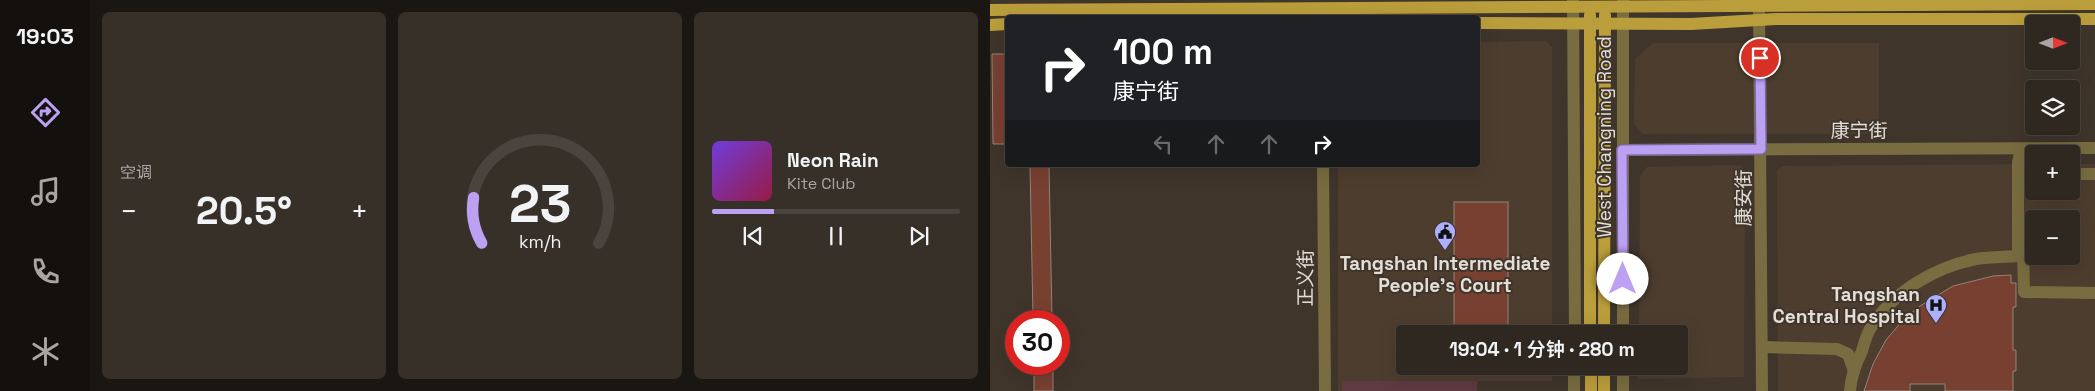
<!DOCTYPE html>
<html lang="zh">
<head>
<meta charset="utf-8">
<style>
	body { margin:0; font-family:"Space Grotesk","Noto Sans SC",sans-serif; background:#373029; color:#f1f3f6; height:100vh; display:flex; flex-direction:column; font-size:19px; white-space:nowrap }
	* { box-sizing:border-box; margin:0 }
	p { font-size:16px; color:#a7a6a5 }
	.icon { flex:none; width:28px; height:28px; fill:none; stroke:currentColor; stroke-width:2; stroke-linecap:round; stroke-linejoin:round }
	.map { position:relative; flex:1; overflow:hidden }
	.sheet { display:flex; flex-direction:column; gap:12px; padding:12px; background:#1a1612; width:900px }
	.sheet>* { flex:none }
	.banner { position:absolute; left:15px; top:15px; width:475px; height:152px; border-radius:5px; box-shadow:0 5px 20px #0002,0 0 0 1px #4a443e; background:#202124; color:#fff; overflow:hidden }
	.needle { width:32px; rotate:90deg }
	.buttons { position:absolute; left:1035px; top:15px; display:grid; gap:10px }
	.buttons a { display:grid; place-items:center; width:55px; height:55px; border-radius:5px; background:#2f2820; box-shadow:0 5px 20px #0002,0 0 0 1px #4a443e; font-size:25px }
	.speed { position:absolute; left:15px; top:310px; display:flex; gap:10px; font-size:25px; font-weight:700; text-align:center }
	.speed>* { display:grid; place-content:center; width:65px; height:65px; border-radius:50%; background:#2f2820; box-shadow:0 5px 20px #0002,0 0 0 1px #4a443e; line-height:1 }
	.speed .limit { border:8px solid #d22; background:#fff; color:#111 }
	.pin { position:absolute; display:grid; place-items:center; width:42px; height:42px; color:#fff; margin:-21px; border:2px solid #fff; border-radius:50%; box-shadow:0 1px 5px #0007 }
	.me { position:absolute; width:55px; margin:-28px; rotate:0deg; stroke-linejoin:round; filter:drop-shadow(0 0 4px #0008) }
	.turn { display:flex; align-items:center; gap:18px; height:105px; padding:0 25px; font-size:22px }
	.turn .icon { width:65px; height:65px; stroke-width:2.5 }
	.turn b { display:block; font-size:35px; line-height:42px }
	.lanes { display:flex; align-items:center; height:48px; padding:0 25px; background:#0003; justify-content:center; gap:25px; direction:ltr }
	.lanes .off { opacity:.35 }
	.big { font-size:38px; font-weight:600; line-height:1.1 }
	.sheet .card { flex:1; display:flex; flex-direction:column; justify-content:center; gap:8px; min-width:0; padding:0 18px; border-radius:8px; background:#373029 }
	.sheet .dial { align-items:center; gap:0 }
	.dial svg { height:130px; overflow:visible; fill:none; stroke:#4a443e; stroke-width:7; stroke-linecap:round; text-anchor:middle }
	.dial text { fill:#f1f3f6; stroke:none }
	.song { display:flex; align-items:center; gap:15px }
	.cover { width:60px; height:60px; border-radius:8px; background:linear-gradient(135deg,hsl(260 70% 55%),hsl(340 70% 35%)) }
	.played { height:5px; border-radius:2px; background:linear-gradient(90deg,#bca0f2 25%,#4a443e 25%) }
	.keys { display:flex; justify-content:space-around; direction:ltr }
	.heat { display:flex; justify-content:space-between; align-items:center; font-size:28px; direction:ltr }
	.sheet .tiles { flex:1; display:grid; gap:12px; grid-template-columns:repeat(3,1fr) }
	.trip { position:absolute; left:406px; top:325px; width:292px; height:50px; border-radius:5px; background:#2f2820; box-shadow:0 5px 20px #0002,0 0 0 1px #4a443e; font-weight:600; line-height:50px; text-align:center }
	main { display:flex; flex:1; min-height:0 }
	.tabs { display:flex; flex-direction:column; width:90px; justify-content:space-around; align-items:center; background:#13100d; color:#a7a6a5 }
	.tabs .icon { width:35px; height:35px }
	.tabs .selected { color:#bca0f2 }
	.tabs b { font-size:22px; color:#f1f3f6 }
	.map>svg:first-child { display:block }
</style>
</head>
<body>
<main>
<nav class="tabs">
<b>19:03</b>
<svg class="icon selected" aria-label="directions" viewBox="0 0 24 24"><path d="M12 3l9 9-9 9-9-9zM9 14v-3h6M13 9l2 2-2 2"/></svg>
<svg class="icon" aria-label="music" viewBox="0 0 24 24"><path d="M9 18V5l10-2v13"/><circle cx="6" cy="18" r="3"/><circle cx="16" cy="16" r="3"/></svg>
<svg class="icon" aria-label="phone" viewBox="0 0 24 24"><path d="M5 4h4l2 5-3 2q2 4 5 5l2-3 5 2v4C11 20 4 13 5 4z"/></svg>
<svg class="icon" aria-label="climate" viewBox="0 0 24 24"><path d="M12 3v18M4 7l16 10M4 17L20 7"/></svg>
</nav>
<section class="sheet">
<div class="tiles">
<div class="card"><p>空调</p>
<div class="heat"><a>−</a><b class="big">20.5°</b><a>+</a></div>
</div>
<div class="card dial"><svg viewBox="0 0 100 80">
<path d="M14 69A42 42 0 1 1 86 69"/>
<path d="M14 69A42 42 0 0 1 9 41" stroke="#bca0f2"/>
<text x="50" y="56" font-size="32" font-weight="700">23</text>
<text x="50" y="72" font-size="11">km/h</text>
</svg></div>
<div class="card">
<div class="song"><i class="cover"></i><div><b>Neon Rain</b><p>Kite Club</p></div></div>
<div class="played"></div>
<div class="keys"><svg class="icon" aria-label="previous" viewBox="0 0 24 24"><path d="M18 5L8 12l10 7zM5 5v14"/></svg><svg class="icon" aria-label="pause" viewBox="0 0 24 24"><path d="M8 5v14M16 5v14"/></svg><svg class="icon" aria-label="next" viewBox="0 0 24 24"><path d="M6 5l10 7-10 7zM19 5v14"/></svg></div>
</div>
</div>
</section>
<div class="map">
<svg width="1105" height="391" viewBox="0 0 1105 391">
	<rect width="100%" height="100%" fill="#3f352b"/>
	<!-- built -->
	<g fill="#4d3d2f" fill-rule="evenodd">
		<path d="M556 41 562 47V334H415V366H562V381H488L487 391H348V165H488V42Z"/>
		<path d="M663 43H889V134H652L644 123 645 59Z"/>
		<path d="M1044 164V191H1081V164H1105V391H788L787 170 793 166ZM1044 219H1081V256H1044Z"/>
		<path d="M749 165 755 170 754 377 648 379V366H690V334H649L650 176 657 167Z"/>
	</g>
	<!-- green -->
	<rect fill="#5f3a41" x="352" y="381" width="135" height="10"/>
	<!-- building -->
	<g fill="#784031" stroke="#92827d">
		<path d="M2 54H18V144H3Z"/>
		<path d="M40 165H59L62 318H43Z"/>
		<rect x="464" y="202" width="54" height="132"/>
		<path d="M1021 275V283H1026V307H1023V350H1026V371H1023V391H955V384H920V391H874L883 364 896 340 913 320 930 306 963 286 1003 276Z"/>
		<rect x="44" y="364" width="19" height="27"/>
	</g>
	<g fill="none" stroke-linecap="round" stroke-linejoin="round">
		<!-- minor -->
		<g stroke="#796c40" stroke-width="12">
			<path d="M583 0 585 334"/>
			<path d="M769 6 772 391"/>
			<path d="M632 150 1105 148"/>
			<path d="M333 165 335 391"/>
			<path d="M1033 174H1044"/>
			<path d="M1081 174H1105"/>
			<path d="M1033 246 1034 292 1105 293"/>
			<path d="M633 334V0"/>
			<path d="M772 347 847 349 858 354 864 371"/>
			<path d="M633 366V391"/>
			<path d="M584 391V366"/>
			<path d="M860 391C861 377 866 363 872 351 874 344 876 336 880 329 902 292 945 267 986 259 1000 257 1015 257 1028 256V162L1031 149"/>
		</g>
		<!-- major -->
		<g stroke="#ba9e3b" stroke-width="12">
			<path d="M0 10 1105 4"/>
			<path d="M600 15V334"/>
			<path d="M488 23 701 24 786 19H1105"/>
			<path d="M0 25 18 24"/>
			<path d="M614 334 615 15"/>
			<path d="M601 366V391"/>
			<path d="M614 366V391"/>
		</g>
	</g>
	<g fill="none" stroke-linecap="round" stroke-linejoin="round">
		<!-- route casing -->
		<g stroke="#7a689d" stroke-width="12">
			<path id="route" d="M633 279 632 150 771 149 770 58"/>
		</g>
		<!-- route -->
		<use href="#route" stroke="#bca0f2" stroke-width="9"/>
	</g>
	<!-- icons -->
	<defs>
		<g id="civic-pin" transform="scale(1.125)"><path d="M0 17L-7.5 6A9.5 9.5 0 1 1 7.5 6Z" fill="#acaffb" stroke="#3f352b"/><path d="M-.6-6.5H3V-4.5H.6V-3L4-1V1h2V6H-6V1h2V-1L-.6-3ZM-1.2 2.5V6h2.4V2.5Z" fill="#111"/></g>
		<g id="hospital-pin" transform="scale(1.125)"><path d="M0 17L-7.5 6A9.5 9.5 0 1 1 7.5 6Z" fill="#acaffb" stroke="#3f352b"/><path d="M-5-5h3v3.5h4V-5h3V5h-3V1.5h-4V5h-3Z" fill="#111"/></g>
	</defs>
	<g fill-rule="evenodd">
		<use href="#civic-pin" x="455" y="232"/>
		<use href="#hospital-pin" x="946" y="305"/>
	</g>
	<g text-anchor="middle" dominant-baseline="central" stroke-width="4" stroke-linejoin="round" paint-order="stroke">
		<!-- street labels -->
		<g font-size="19" fill="#e4ddd8" stroke="#3f352b">
			<text x="869" y="130">康宁街</text>
			<text transform="translate(614 137) rotate(-90)">West Changning Road</text>
			<text transform="translate(753 198) rotate(-90)">康安街</text>
			<text transform="translate(315 278) rotate(-90)">正义街</text>
		</g>
		<!-- poi labels -->
		<g font-size="19" font-weight="bold" fill="#e4ddd8" stroke="#3f352b">
			<text x="455" y="263">Tangshan Intermediate<tspan x="455" dy="22">People's Court</tspan></text>
			<text x="930" y="294" text-anchor="end">Tangshan<tspan x="930" dy="22">Central Hospital</tspan></text>
		</g>
	</g>
</svg>
<div class="buttons">
<a><svg class="needle" viewBox="-14 -14 28 28"><path d="M0-13l5 13h-10z" fill="#e53935"/><path d="M0 13l5-13h-10z" fill="#a7a6a5"/></svg></a>
<a><svg class="icon" aria-label="layers" viewBox="0 0 24 24"><path d="M12 4l9 5-9 5-9-5zM3 14l9 5 9-5"/></svg></a>
<a>+</a>
<a>−</a>
</div>
<div class="speed"><div class="limit">30</div></div>
<div class="pin" style="left:770px;top:58px;background:#d93025"><svg class="icon" aria-label="arrive" viewBox="0 0 24 24"><path d="M6 21V4h12l-3 4 3 4H6"/></svg></div>
<svg class="me" style="left:633px;top:279px" viewBox="-20 -20 40 40"><circle r="19" fill="#fff"/><path d="M0-13L10 11 0 6-10 11z" fill="#bca0f2"/></svg>
<div class="trip">19:04 · 1 分钟 · 280 m</div>
<div class="banner">
<div class="turn"><svg class="icon" aria-label="right" viewBox="0 0 24 24"><path d="M7 20v-9h11M14 6l5 5-5 5"/></svg><div><b>100 m</b>康宁街</div></div>
<div class="lanes"><svg class="icon off" aria-label="left" viewBox="0 0 24 24"><path d="M17 20v-9H6M10 6l-5 5 5 5"/></svg><svg class="icon off" aria-label="ahead" viewBox="0 0 24 24"><path d="M12 20V5M6 11l6-6 6 6"/></svg><svg class="icon off" aria-label="ahead" viewBox="0 0 24 24"><path d="M12 20V5M6 11l6-6 6 6"/></svg><svg class="icon" aria-label="right" viewBox="0 0 24 24"><path d="M7 20v-9h11M14 6l5 5-5 5"/></svg></div>
</div>
</div>
</main>
</body>
</html>
